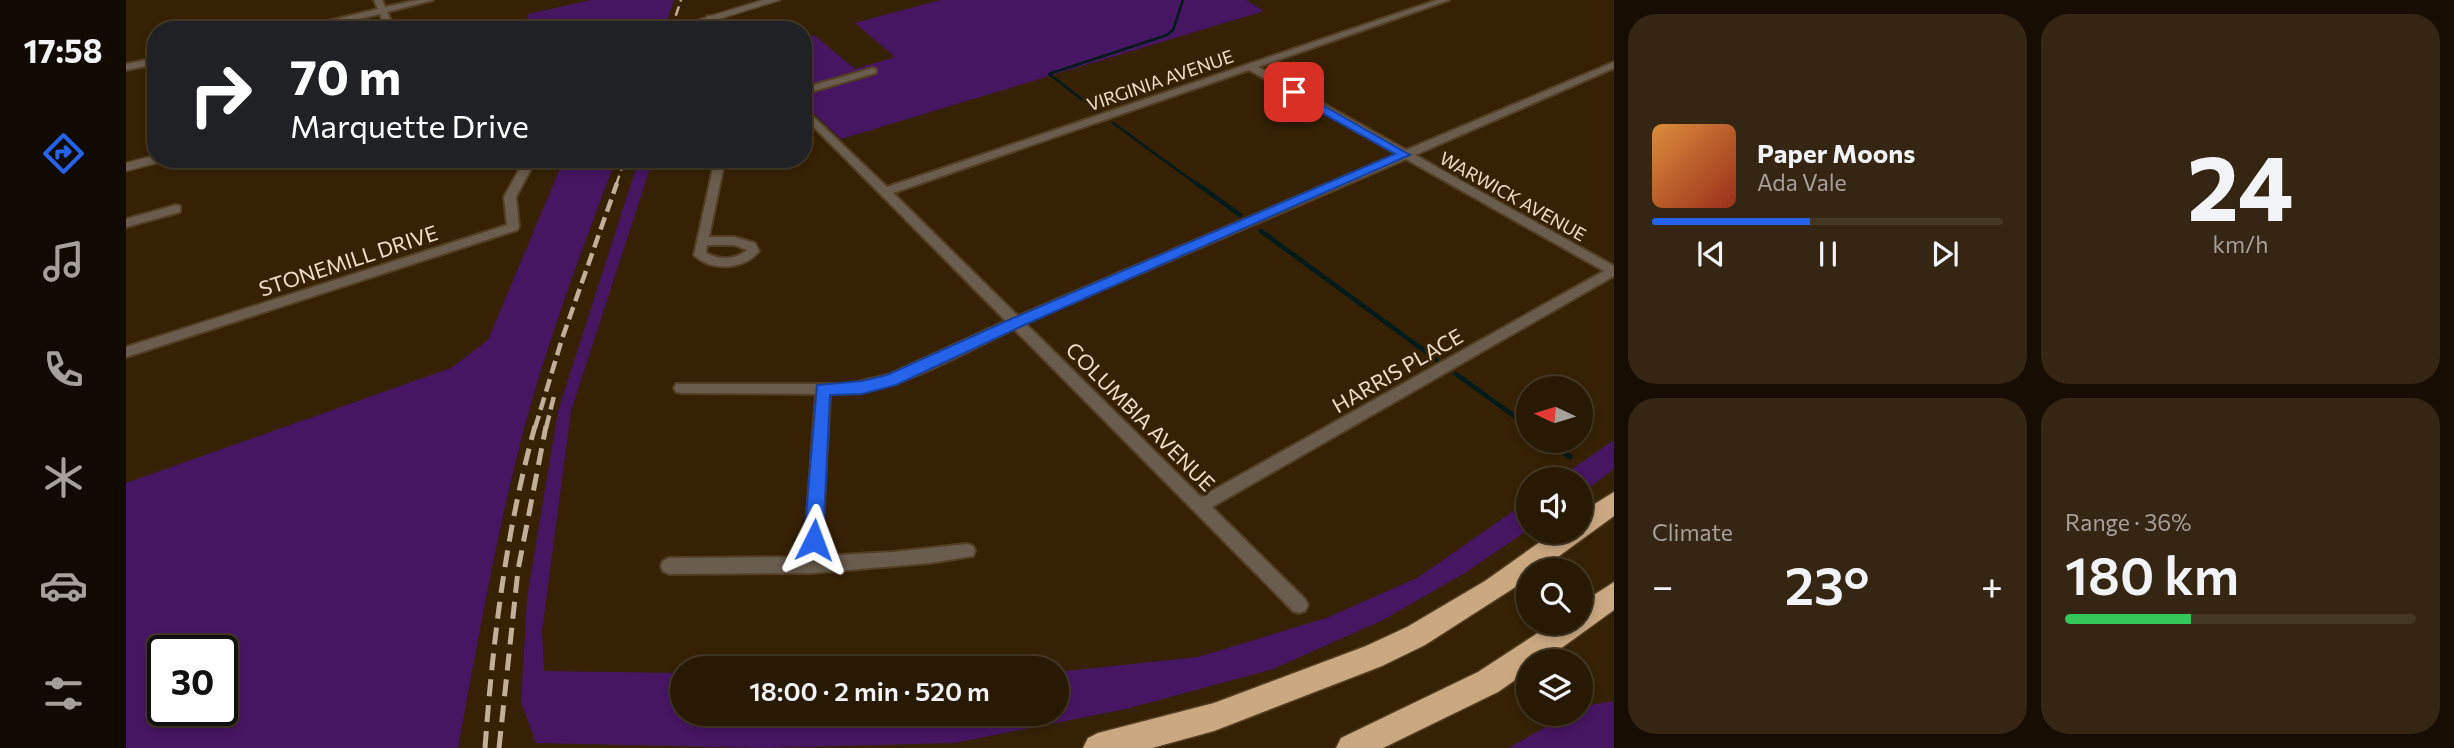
<!DOCTYPE html>
<html lang="en">
<head>
<meta charset="utf-8">
<style>
	body { margin:0; font-family:Commissioner,sans-serif; background:#342612; color:#f1f3f6; height:100vh; display:flex; flex-direction:column; font-size:26px; white-space:nowrap }
	* { box-sizing:border-box; margin:0 }
	p { font-size:23px; color:#a5a09a }
	.icon { flex:none; width:38px; height:38px; fill:none; stroke:currentColor; stroke-width:2; stroke-linecap:round; stroke-linejoin:round }
	.map { position:relative; flex:1; overflow:hidden }
	.panel { display:flex; flex-direction:column; gap:14px; padding:14px; background:#160e02; width:840px }
	.panel>* { flex:none }
	.hud { position:absolute; left:21px; top:21px; width:665px; height:147px; border-radius:28px; box-shadow:0 4px 10px #0003,0 0 0 2px #443825; background:#202124; color:#fff; overflow:hidden }
	.needle { width:46px; rotate:274deg }
	.buttons { position:absolute; left:1390px; top:376px; display:grid; gap:14px }
	.buttons a { display:grid; place-items:center; width:77px; height:77px; border-radius:50%; background:#281903; box-shadow:0 4px 10px #0003,0 0 0 2px #443825; font-size:35px }
	.speed { position:absolute; left:21px; top:635px; display:flex; gap:14px; font-size:35px; font-weight:700; text-align:center }
	.speed>* { display:grid; place-content:center; width:91px; height:91px; border-radius:50%; background:#281903; box-shadow:0 4px 10px #0003,0 0 0 2px #443825; line-height:1 }
	.speed .limit { border:4px solid #111; border-radius:10px; background:#fff; color:#111 }
	.pin { position:absolute; display:grid; place-items:center; width:60px; height:60px; color:#fff; margin:-30px; border-radius:14px; box-shadow:0 4px 10px #0006 }
	.me { position:absolute; width:77px; margin:-38px; rotate:3deg; stroke-linejoin:round; filter:drop-shadow(0 0 5px #0008) }
	.turn { display:flex; align-items:center; gap:24px; height:147px; padding:0 28px; font-size:32px }
	.turn .icon { width:91px; height:91px; stroke-width:2.5 }
	.turn b { display:block; font-size:49px; line-height:60px }
	.big { font-size:52px; font-weight:600; line-height:1.1 }
	.panel .widget { flex:1; display:flex; flex-direction:column; justify-content:center; gap:10px; min-width:0; padding:0 24px; border-radius:28px; background:#342612 }
	.panel .dial { align-items:center; gap:0 }
	.dial b { font-size:91px; line-height:1 }
	.song { display:flex; align-items:center; gap:21px }
	.cover { width:84px; height:84px; border-radius:10px; background:linear-gradient(135deg,hsl(30 70% 55%),hsl(10 70% 35%)) }
	.played { height:7px; border-radius:4px; background:linear-gradient(90deg,#2563eb 45%,#443825 45%) }
	.keys { display:flex; justify-content:space-around; direction:ltr }
	.heat { display:flex; justify-content:space-between; align-items:center; font-size:38px; direction:ltr }
	.charge { height:10px; border-radius:5px; background:linear-gradient(90deg,#34c759 36%,#443825 0) }
	.panel .tiles { flex:1; display:grid; gap:14px; grid-template-columns:repeat(2,1fr) }
	.trip { position:absolute; left:544px; top:656px; width:399px; height:70px; border-radius:35px; background:#281903; box-shadow:0 4px 10px #0003,0 0 0 2px #443825; font-weight:600; line-height:70px; text-align:center }
	main { display:flex; flex:1; min-height:0 }
	.tabs { display:flex; flex-direction:column; width:126px; justify-content:space-around; align-items:center; background:#100a01; color:#a5a09a }
	.tabs .icon { width:49px; height:49px }
	.tabs .current { color:#2563eb }
	.tabs b { font-size:32px; color:#f1f3f6 }
	.map>svg:first-child { display:block }
</style>
</head>
<body>
<main>
<nav class="tabs">
<b>17:58</b>
<svg class="icon current" aria-label="directions" viewBox="0 0 24 24"><path d="M12 3l9 9-9 9-9-9zM9 14v-3h6M13 9l2 2-2 2"/></svg>
<svg class="icon" aria-label="music" viewBox="0 0 24 24"><path d="M9 18V5l10-2v13"/><circle cx="6" cy="18" r="3"/><circle cx="16" cy="16" r="3"/></svg>
<svg class="icon" aria-label="phone" viewBox="0 0 24 24"><path d="M5 4h4l2 5-3 2q2 4 5 5l2-3 5 2v4C11 20 4 13 5 4z"/></svg>
<svg class="icon" aria-label="climate" viewBox="0 0 24 24"><path d="M12 3v18M4 7l16 10M4 17L20 7"/></svg>
<svg class="icon" aria-label="car" viewBox="0 0 24 24"><path d="M5 17H2v-5l4-1 3-4h7l3 4 3 1v5h-3M9 17h6M6 11h13"/><circle cx="7" cy="17" r="2"/><circle cx="17" cy="17" r="2"/></svg>
<svg class="icon" aria-label="filters" viewBox="0 0 24 24"><path d="M4 7h16M4 17h16"/><circle cx="9" cy="7" r="2"/><circle cx="15" cy="17" r="2"/></svg>
</nav>
<div class="map">
<svg width="1488" height="748" viewBox="0 0 1488 748">
	<rect width="100%" height="100%" fill="#362104"/>
	<!-- green -->
	<g fill="#471663" fill-rule="evenodd">
		<path d="M465 0H548L539 26 520 30H401L402 14Z"/>
		<path d="M814 0H1120L1138 11 715 139 677 103V38L688 35 729 69 769 57 729 23Z"/>
		<path d="M438 159H490C453 257 416 355 391 456 367 553 350 651 332 748H0V483L325 368 362 340ZM37 651H96V710H37Z"/>
		<path d="M513 159H527L445 411 416 631 418 671 556 673V714H931V672L1072 657 1200 618 1291 578 1402 501V530L1339 573 1257 620 1147 669 1000 709 828 743 638 748 410 743 395 702 401 598 432 411Z"/>
		<path d="M1488 440V469L1454 495V480L1432 479Z"/>
		<path d="M1488 701V748H1382L1443 714H1454V708L1458 706Z"/>
	</g>
	<g fill="none" stroke-linecap="round" stroke-linejoin="round">
		<!-- stream-far2 -->
		<g stroke="#021b1a" stroke-width="2.5">
			<path d="M975 114 923 74 1041 35 1047 30 1057 0"/>
			<path d="M987 123 1072 185"/>
		</g>
		<!-- stream-far1 -->
		<g stroke="#021b1a" stroke-width="4.5">
			<path d="M1070 183 1114 215"/>
			<path d="M1135 231 1311 360"/>
			<path d="M1330 374 1402 426"/>
		</g>
		<!-- stream -->
		<path stroke="#021b1a" stroke-width="5" d="M1422 441 1444 457"/>
		<!-- minor casing -->
		<g stroke="#543f24" stroke-width="4">
			<g id="minor">
				<path d="M248 0H256L259 7 292 0H307L261 12 269 30H260L254 14 182 30H165L252 9Z"/>
				<path d="M1311 0H1323L1132 67 1280 150 1488 62V68L1289 155 1488 266V276L1086 507 1179 599 1182 605 1179 611 1173 613 1167 611 888 329C830 356 769 395 704 394L695 556 767 552 841 544 847 546 849 551 847 556 804 563 686 573 543 574 537 571 535 566 537 561 543 558 678 557 690 394 555 393 550 392 548 388 550 384H723L762 375 880 321 677 116V107L761 187ZM1123 70 1271 154 892 316 767 193ZM1280 159 1478 271 1075 497 899 323Z"/>
				<path d="M581 16H587L600 30H591L581 20Z"/>
				<path d="M30 58V64L0 70V64Z"/>
				<path d="M747 68 750 69V73L677 94V88Z"/>
				<path d="M399 159H410L390 197 393 227 391 230 0 357V347L381 225 378 197Z"/>
				<path d="M589 159H599L583 237H608L629 243 633 251C619 270 584 272 568 255ZM581 245H608L621 250C609 260 594 260 580 253Z"/>
				<path d="M50 205 54 206V212L0 227V219Z"/>
			</g>
		</g>
		<!-- tertiary casing -->
		<g stroke="#543f24" stroke-width="3">
			<g id="tertiary">
				<path d="M637 0H654L557 30H539Z"/>
				<path d="M30 155V159H37L35 162 0 171V163Z"/>
			</g>
		</g>
		<!-- motorway casing -->
		<g stroke="#543f24" stroke-width="3">
			<g id="motorway">
				<path d="M1488 492V516L1414 570H1402V579L1299 645 1256 666 1088 731 1026 748H957L962 738 972 733 1088 703 1240 646 1281 627 1359 581 1428 532H1454V513Z"/>
				<path d="M1488 582V610L1416 662H1402V671L1372 692 1257 748H1210L1215 738 1352 672 1427 623H1454V604Z"/>
			</g>
		</g>
		<!-- minor -->
		<use href="#minor" fill="#6a5d4d" fill-rule="evenodd"/>
		<!-- tertiary -->
		<use href="#tertiary" fill="#6a5d4d" fill-rule="evenodd"/>
		<!-- motorway -->
		<use href="#motorway" fill="#caa882" fill-rule="evenodd"/>
		<!-- rail-far2 -->
		<g stroke="#c2af99" stroke-width="2.5" stroke-dasharray="10 5" stroke-linecap="butt">
			<path d="M545 30 555 0"/>
			<path d="M490 185 499 159"/>
		</g>
		<!-- rail-far1 -->
		<g stroke="#c2af99" stroke-width="4.5" stroke-dasharray="13 6" stroke-linecap="butt">
			<path d="M409 428 436 339 491 183"/>
			<path d="M420 428 428 396"/>
		</g>
		<!-- rail -->
		<g stroke="#c2af99" stroke-width="5" stroke-dasharray="17 9" stroke-linecap="butt">
			<path d="M359 748C367 639 380 531 409 426"/>
			<path d="M373 748 392 570 420 426"/>
		</g>
	</g>
	<!-- route -->
	<path fill="#2563eb" stroke="#184099" stroke-width="2" d="M1168 89 1284 155 896 326 770 385 736 394 704 395 697 540 694 546 688 548 681 546 678 540 691 385 736 381 761 375 885 319 1269 154 1164 95 1163 92Z"/>
	<g text-anchor="middle" dominant-baseline="central" stroke-width="7" stroke-linejoin="round" paint-order="stroke">
		<!-- far-street labels -->
		<g font-size="18" fill="#efddc9" stroke="#362104">
			<text transform="translate(1034 80) rotate(-19)">VIRGINIA AVENUE</text>
			<text transform="translate(1387 196) rotate(29)">WARWICK AVENUE</text>
		</g>
		<!-- street labels -->
		<g font-size="21" fill="#efddc9" stroke="#362104">
			<text transform="translate(222 260) rotate(-18)">STONEMILL DRIVE</text>
			<text transform="translate(1271 370) rotate(-30)">HARRIS PLACE</text>
			<text transform="translate(1015 416) rotate(45)">COLUMBIA AVENUE</text>
		</g>
	</g>
</svg>
<div class="buttons">
<a><svg class="needle" viewBox="-14 -14 28 28"><path d="M0-13l5 13h-10z" fill="#e53935"/><path d="M0 13l5-13h-10z" fill="#a5a09a"/></svg></a>
<a><svg class="icon" aria-label="sound" viewBox="0 0 24 24"><path d="M4 9h4l5-4v14l-5-4H4zM17 9q2 3 0 6"/></svg></a>
<a><svg class="icon" aria-label="search" viewBox="0 0 24 24"><circle cx="10" cy="10" r="6"/><path d="M15 15l6 6"/></svg></a>
<a><svg class="icon" aria-label="layers" viewBox="0 0 24 24"><path d="M12 4l9 5-9 5-9-5zM3 14l9 5 9-5"/></svg></a>
</div>
<div class="speed"><div class="limit">30</div></div>
<div class="pin" style="left:1168px;top:92px;background:#d93025"><svg class="icon" aria-label="arrive" viewBox="0 0 24 24"><path d="M6 21V4h12l-3 4 3 4H6"/></svg></div>
<svg class="me" style="left:688px;top:540px" viewBox="-20 -20 40 40"><path d="M0-17L14 15 0 8-14 15z" fill="#2563eb" stroke="#fff" stroke-width="4"/></svg>
<div class="trip">18:00 · 2 min · 520 m</div>
<div class="hud">
<div class="turn"><svg class="icon" aria-label="right" viewBox="0 0 24 24"><path d="M7 20v-9h11M14 6l5 5-5 5"/></svg><div><b>70 m</b>Marquette Drive</div></div>
</div>
</div>
<section class="panel">
<div class="tiles">
<div class="widget">
<div class="song"><i class="cover"></i><div><b>Paper Moons</b><p>Ada Vale</p></div></div>
<div class="played"></div>
<div class="keys"><svg class="icon" aria-label="previous" viewBox="0 0 24 24"><path d="M18 5L8 12l10 7zM5 5v14"/></svg><svg class="icon" aria-label="pause" viewBox="0 0 24 24"><path d="M8 5v14M16 5v14"/></svg><svg class="icon" aria-label="next" viewBox="0 0 24 24"><path d="M6 5l10 7-10 7zM19 5v14"/></svg></div>
</div>
<div class="widget dial"><b>24</b><p>km/h</p></div>
<div class="widget"><p>Climate</p>
<div class="heat"><a>−</a><b class="big">23°</b><a>+</a></div>
</div>
<div class="widget"><p>Range · 36%</p><b class="big">180 km</b><div class="charge"></div></div>
</div>
</section>
</main>
</body>
</html>
